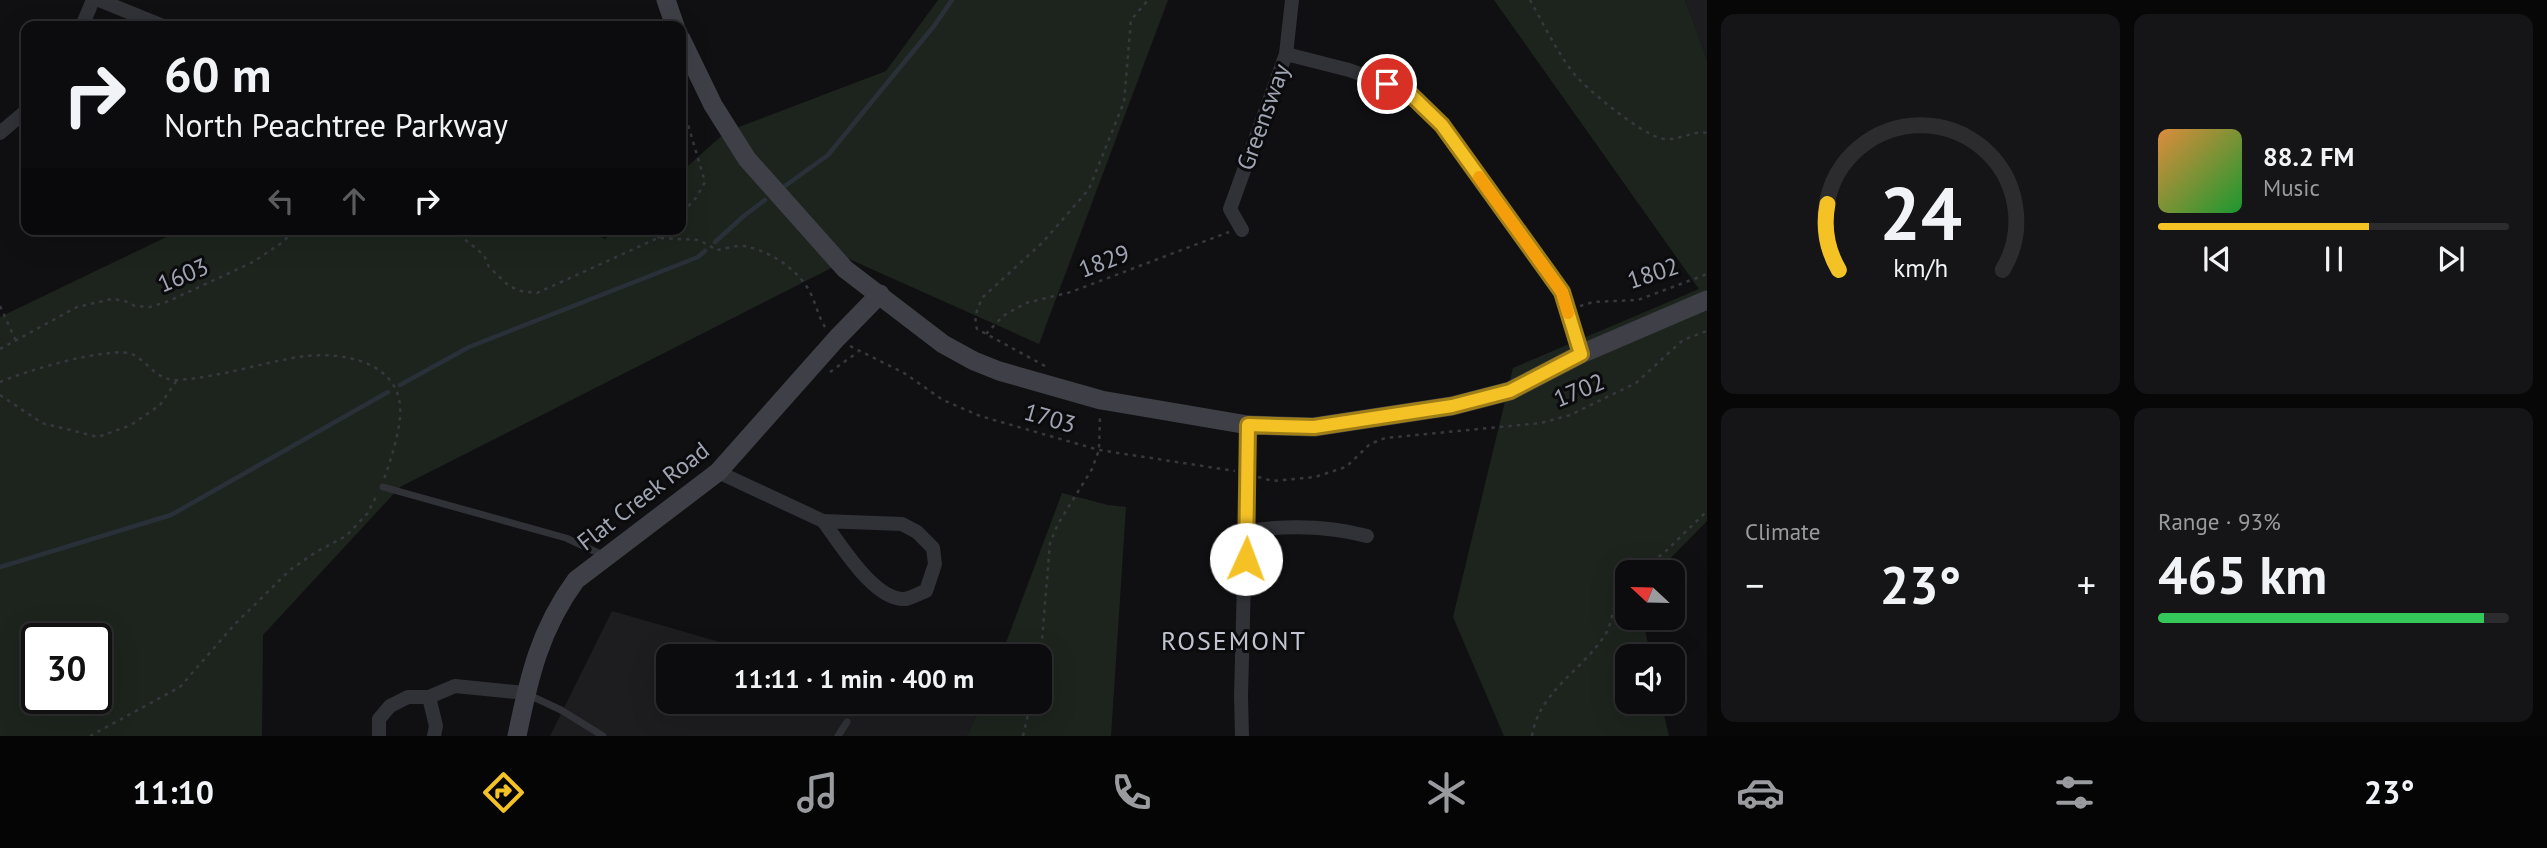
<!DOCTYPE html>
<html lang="en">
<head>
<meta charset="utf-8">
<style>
	body { margin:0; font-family:"PT Sans",sans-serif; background:#151517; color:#f1f3f6; height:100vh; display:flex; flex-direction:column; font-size:26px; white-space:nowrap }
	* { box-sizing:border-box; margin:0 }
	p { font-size:23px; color:#9a9b9e }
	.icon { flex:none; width:38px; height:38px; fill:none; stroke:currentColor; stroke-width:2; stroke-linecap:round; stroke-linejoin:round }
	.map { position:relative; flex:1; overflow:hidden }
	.side { display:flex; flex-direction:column; gap:14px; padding:14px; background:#070708; width:840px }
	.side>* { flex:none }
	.hud { position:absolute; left:21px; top:21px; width:665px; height:214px; border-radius:14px; box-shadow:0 7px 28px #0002,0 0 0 2px #2c2c2e; background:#0c0c0e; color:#f1f3f6; overflow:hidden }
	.needle { width:46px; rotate:292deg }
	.fabs { position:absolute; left:1615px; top:560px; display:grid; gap:14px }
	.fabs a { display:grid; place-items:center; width:70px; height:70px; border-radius:14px; background:#0c0c0e; box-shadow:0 7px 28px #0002,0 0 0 2px #2c2c2e; font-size:35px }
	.speed { position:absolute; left:21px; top:623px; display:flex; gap:14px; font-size:35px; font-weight:700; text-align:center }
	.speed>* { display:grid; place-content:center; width:91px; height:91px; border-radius:50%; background:#0c0c0e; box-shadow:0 7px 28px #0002,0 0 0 2px #2c2c2e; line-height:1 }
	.speed .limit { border:4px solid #111; border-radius:10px; background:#fff; color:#111 }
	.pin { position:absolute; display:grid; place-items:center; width:60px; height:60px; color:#fff; margin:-30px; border:4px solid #fff; border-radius:50%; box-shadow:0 2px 7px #0007 }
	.me { position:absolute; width:77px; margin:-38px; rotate:2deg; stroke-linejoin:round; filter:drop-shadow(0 0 5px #0008) }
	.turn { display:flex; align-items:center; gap:24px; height:147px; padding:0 28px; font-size:32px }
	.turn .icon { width:91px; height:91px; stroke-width:2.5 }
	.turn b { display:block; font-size:49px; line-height:60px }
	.lanes { display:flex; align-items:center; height:66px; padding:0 28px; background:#0003; justify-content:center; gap:35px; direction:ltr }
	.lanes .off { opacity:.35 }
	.big { font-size:52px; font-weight:600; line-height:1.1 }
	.side .tile { flex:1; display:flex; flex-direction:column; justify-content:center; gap:10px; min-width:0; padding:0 24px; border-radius:14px; background:#151517 }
	.side .dial { align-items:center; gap:0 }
	.dial svg { height:182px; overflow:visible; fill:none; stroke:#2c2c2e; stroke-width:7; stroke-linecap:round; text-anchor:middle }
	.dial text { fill:#f1f3f6; stroke:none }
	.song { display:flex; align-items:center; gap:21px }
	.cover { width:84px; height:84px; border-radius:10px; background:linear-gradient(135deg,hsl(30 70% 55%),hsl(130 70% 35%)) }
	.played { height:7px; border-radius:4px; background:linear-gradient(90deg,#f5c225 60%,#2c2c2e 60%) }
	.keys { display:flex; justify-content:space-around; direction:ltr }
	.heat { display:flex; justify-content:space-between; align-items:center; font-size:38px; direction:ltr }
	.charge { height:10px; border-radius:5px; background:linear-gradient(90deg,#34c759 93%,#2c2c2e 0) }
	.side .tiles { flex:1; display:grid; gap:14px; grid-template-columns:repeat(2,1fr) }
	.trip { position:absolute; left:656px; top:644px; width:396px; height:70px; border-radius:14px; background:#0c0c0e; box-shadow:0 7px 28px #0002,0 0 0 2px #2c2c2e; font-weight:600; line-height:70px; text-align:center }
	.tab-bar { display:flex; height:112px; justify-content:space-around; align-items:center; background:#050506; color:#9a9b9e }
	.tab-bar .icon { width:49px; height:49px }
	.tab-bar .current { color:#f5c225 }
	.tab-bar b { font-size:32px; color:#f1f3f6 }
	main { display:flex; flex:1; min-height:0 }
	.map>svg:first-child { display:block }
</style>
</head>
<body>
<main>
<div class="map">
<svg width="1707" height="736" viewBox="0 0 1707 736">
	<rect width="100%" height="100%" fill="#101012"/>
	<!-- built -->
	<g fill="#1d1c1f">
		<path d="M1685 0H1707V59L1686 3Z"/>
		<path d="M612 611 768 656H668V702H925L977 717 967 736H550Z"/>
	</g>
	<!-- green -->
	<g fill="#1d241e" fill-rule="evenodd">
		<path d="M938 0H1168L1039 344 849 259 400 487 263 635 262 736H0V317L183 229H584L605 239 617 229H681V172L726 132 886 71ZM37 639H96V698H37Z"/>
		<path d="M1494 0H1685L1707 59V521L1657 572H1628V618H1642L1651 656H1628V702H1661L1669 736H1504L1453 617 1513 368 1699 289Z"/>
		<path d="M1062 493 1108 505 1126 507 1111 736H967L983 702H1040V656H1001Z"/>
	</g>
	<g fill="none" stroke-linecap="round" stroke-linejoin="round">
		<!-- stream -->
		<g stroke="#293037" stroke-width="4.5">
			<path d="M785 186 828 155 934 26 952 0"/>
			<path d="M715 242 745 215 765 200"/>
			<path d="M400 385 469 347 698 257 705 251"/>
			<path d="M0 567 171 515 388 392"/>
		</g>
		<!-- path -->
		<g stroke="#37383e" stroke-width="2.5" stroke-dasharray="3.5 5" stroke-linecap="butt">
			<path d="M1530 0C1543 23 1555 48 1571 70 1583 87 1640 133 1660 138 1676 143 1691 130 1707 133"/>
			<path d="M681 101 705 182 696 198 681 214"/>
			<path d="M452 229 484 255 489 267 509 286 521 291 537 293 658 238 699 240 717 250C725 249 736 245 744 246 769 251 793 266 807 287 815 299 817 314 825 327"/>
			<path d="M658 238 667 229"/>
			<path d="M0 306 16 341"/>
			<path d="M1580 306 1593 302 1638 300 1707 274"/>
			<path d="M986 334 1003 316 1026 303 1071 292 1229 232"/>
			<path d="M850 346 904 373 943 400 980 416 1099 450 1235 471"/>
			<path d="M0 349 77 307 112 299 125 301 135 306 150 307 169 301 253 262 283 242 295 229"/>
			<path d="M1045 366 977 329C973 317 978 307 983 297L1043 242 1089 189 1124 102 1131 20 1148 0"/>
			<path d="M830 372 858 352"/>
			<path d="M0 382C22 372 114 344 134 355 150 364 157 381 178 380 219 377 258 364 298 357 340 350 405 361 400 417 398 438 391 459 384 479"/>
			<path d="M0 395 42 423 98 437 131 425 160 405 177 380"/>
			<path d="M1258 477 1273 481 1315 477 1346 467 1370 444 1385 438 1541 423 1570 415 1636 383 1683 340 1707 331"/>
			<path d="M1638 572 1665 552 1707 511"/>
			<path d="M1040 664 1050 543 1058 524 1092 469 1099 450 1100 416"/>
			<path d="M90 736 180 687 234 625 290 570 316 552 346 536 367 514 377 495"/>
			<path d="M1023 736 1031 702"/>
			<path d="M1532 736C1539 691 1582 671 1605 635 1615 619 1612 594 1628 581"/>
		</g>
		<!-- lane -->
		<g stroke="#313237" stroke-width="7">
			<path d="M383 487 566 538 605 556"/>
			<path d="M529 695 561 710 603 736"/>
			<path d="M838 736 847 722"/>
		</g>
		<!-- street -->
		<g stroke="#313237" stroke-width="14">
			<path d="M99 0 163 26"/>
			<path d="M82 26 93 0"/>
			<path d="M1286 54 1349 70 1407 91 1442 125 1562 292 1581 354"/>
			<path d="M0 133 26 111"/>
			<path d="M1242 230 1230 209 1286 54 1292 0"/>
			<path d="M718 472 823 521"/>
			<path d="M823 521 902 524 917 532 933 548 935 564 926 591C920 593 911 598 905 599 874 601 840 543 823 521Z"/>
			<path d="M1247 531C1288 525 1326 525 1367 536"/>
			<path d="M429 697 436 726 434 736"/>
			<path d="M379 736V719L390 706 408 697H429L455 686 526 693"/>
			<path d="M1242 736 1241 696 1248 425"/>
		</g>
		<!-- secondary -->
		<g stroke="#3f4047" stroke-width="19">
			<path d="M666 0 675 26"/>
			<path d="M681 39 713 105 747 159 845 269 943 344 974 361 999 371 1101 400 1248 425 1314 427 1452 406 1510 391 1581 354 1707 300"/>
			<path d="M517 736C529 677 540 629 576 580L718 472 837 338 880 294"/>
		</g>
	</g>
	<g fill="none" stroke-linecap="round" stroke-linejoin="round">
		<!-- route casing -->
		<g stroke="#9f7e18" stroke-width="18">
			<path id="route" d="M1246 559 1248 425 1314 427 1452 406 1510 391 1581 354 1562 292 1547 271 1442 125 1407 91 1387 84"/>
		</g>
		<!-- route -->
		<use href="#route" stroke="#f5c225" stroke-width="12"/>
		<!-- slow -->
		<path stroke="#f59e0b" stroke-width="12" d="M1479 177 1562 292 1568 313"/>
	</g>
	<g text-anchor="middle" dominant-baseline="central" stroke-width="6" stroke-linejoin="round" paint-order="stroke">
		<!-- street labels -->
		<g font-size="24" fill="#a1a5b3" stroke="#0b0b0d">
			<text transform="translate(1263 117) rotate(-70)">Greensway</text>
			<text transform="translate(1104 261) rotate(-21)">1829</text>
			<text transform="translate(1653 273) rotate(-18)">1802</text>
			<text transform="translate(183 275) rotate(-23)">1603</text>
			<text transform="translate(1579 390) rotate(-22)">1702</text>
			<text transform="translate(1050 418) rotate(16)">1703</text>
			<text transform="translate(643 496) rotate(-38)">Flat Creek Road</text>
		</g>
		<!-- neighbourhood labels -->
		<g font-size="26" letter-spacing="2" fill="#c2c4cf" stroke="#0b0b0d">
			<text x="1234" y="640">ROSEMONT</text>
		</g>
	</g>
</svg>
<div class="fabs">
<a><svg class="needle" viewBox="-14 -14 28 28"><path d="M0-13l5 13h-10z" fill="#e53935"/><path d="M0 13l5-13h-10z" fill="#9a9b9e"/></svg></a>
<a><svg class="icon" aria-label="sound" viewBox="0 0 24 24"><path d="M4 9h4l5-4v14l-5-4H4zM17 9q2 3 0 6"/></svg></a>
</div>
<div class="speed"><div class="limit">30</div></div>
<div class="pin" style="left:1387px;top:84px;background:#d93025"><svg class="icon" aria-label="arrive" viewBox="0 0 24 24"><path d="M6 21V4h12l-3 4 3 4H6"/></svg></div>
<svg class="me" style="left:1246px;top:559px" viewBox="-20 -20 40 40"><circle r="19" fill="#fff"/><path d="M0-13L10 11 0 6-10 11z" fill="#f5c225"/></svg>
<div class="trip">11:11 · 1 min · 400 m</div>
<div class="hud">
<div class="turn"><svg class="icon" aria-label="right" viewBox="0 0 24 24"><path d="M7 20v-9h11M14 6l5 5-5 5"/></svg><div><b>60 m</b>North Peachtree Parkway</div></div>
<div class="lanes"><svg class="icon off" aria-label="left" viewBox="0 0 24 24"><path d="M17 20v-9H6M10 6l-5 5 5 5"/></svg><svg class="icon off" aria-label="ahead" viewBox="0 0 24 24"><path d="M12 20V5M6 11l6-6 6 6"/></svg><svg class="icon" aria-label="right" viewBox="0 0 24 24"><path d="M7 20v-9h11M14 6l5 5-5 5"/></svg></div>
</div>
</div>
<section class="side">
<div class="tiles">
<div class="tile dial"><svg viewBox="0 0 100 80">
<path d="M14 69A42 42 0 1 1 86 69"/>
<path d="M14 69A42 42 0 0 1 9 40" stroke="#f5c225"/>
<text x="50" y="56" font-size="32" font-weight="700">24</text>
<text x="50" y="72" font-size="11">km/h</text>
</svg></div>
<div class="tile">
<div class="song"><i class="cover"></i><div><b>88.2 FM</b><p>Music</p></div></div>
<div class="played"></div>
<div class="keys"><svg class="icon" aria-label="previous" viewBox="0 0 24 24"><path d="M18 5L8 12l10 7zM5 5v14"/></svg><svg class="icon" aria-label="pause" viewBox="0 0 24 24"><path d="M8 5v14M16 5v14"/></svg><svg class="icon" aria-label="next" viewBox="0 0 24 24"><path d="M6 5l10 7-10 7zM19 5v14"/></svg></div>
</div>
<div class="tile"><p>Climate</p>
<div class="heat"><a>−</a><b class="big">23°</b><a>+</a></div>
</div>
<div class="tile"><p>Range · 93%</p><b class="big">465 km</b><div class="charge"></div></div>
</div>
</section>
</main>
<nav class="tab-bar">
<b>11:10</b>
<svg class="icon current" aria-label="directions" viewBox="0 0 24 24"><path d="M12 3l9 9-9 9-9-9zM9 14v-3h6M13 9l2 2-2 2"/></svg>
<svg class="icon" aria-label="music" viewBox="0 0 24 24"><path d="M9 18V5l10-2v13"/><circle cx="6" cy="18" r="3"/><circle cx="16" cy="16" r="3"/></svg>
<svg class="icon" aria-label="phone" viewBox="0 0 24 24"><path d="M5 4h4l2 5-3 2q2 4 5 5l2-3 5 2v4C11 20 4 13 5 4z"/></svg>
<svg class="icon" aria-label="climate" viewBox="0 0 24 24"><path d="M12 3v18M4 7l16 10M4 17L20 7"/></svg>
<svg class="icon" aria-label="car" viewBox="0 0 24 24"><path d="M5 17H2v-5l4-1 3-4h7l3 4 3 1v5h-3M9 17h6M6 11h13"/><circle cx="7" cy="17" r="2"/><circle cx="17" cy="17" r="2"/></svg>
<svg class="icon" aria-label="filters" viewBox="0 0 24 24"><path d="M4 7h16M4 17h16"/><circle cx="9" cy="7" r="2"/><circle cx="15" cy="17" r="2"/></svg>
<b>23°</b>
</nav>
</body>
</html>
